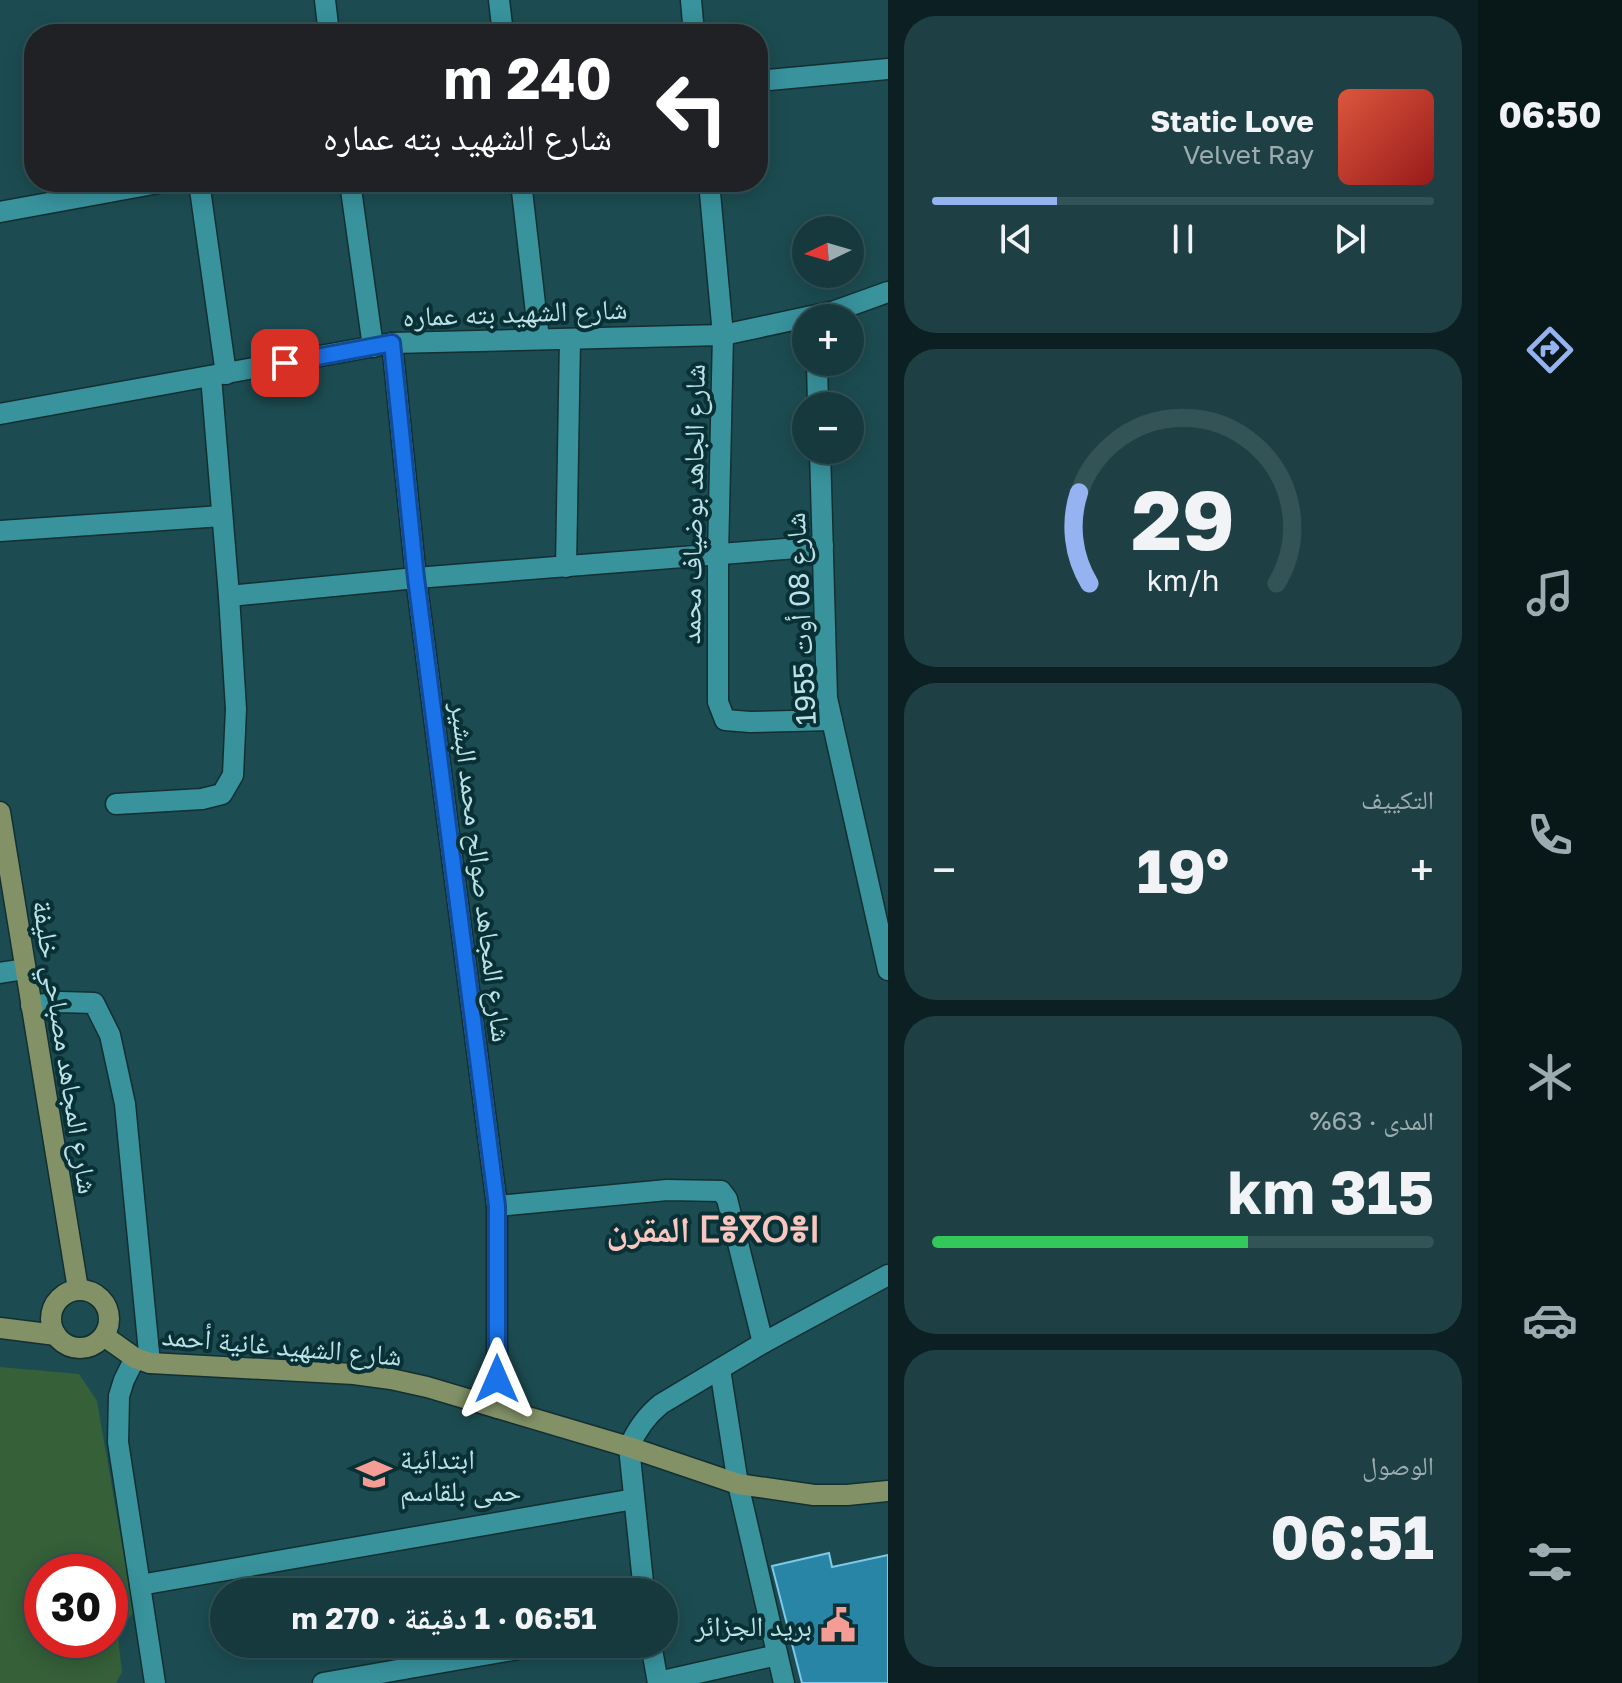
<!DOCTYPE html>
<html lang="ar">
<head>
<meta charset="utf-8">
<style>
	body { margin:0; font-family:"Golos Text","Noto Naskh Arabic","Noto Sans Tifinagh",sans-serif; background:#1e4044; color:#f1f3f6; direction:rtl; height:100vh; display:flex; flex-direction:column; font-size:30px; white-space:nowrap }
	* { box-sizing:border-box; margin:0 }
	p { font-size:26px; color:#9dacb0 }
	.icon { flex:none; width:44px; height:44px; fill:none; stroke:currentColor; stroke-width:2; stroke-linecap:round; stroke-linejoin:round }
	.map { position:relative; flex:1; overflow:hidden; direction:ltr }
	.sheet { display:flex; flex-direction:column; gap:16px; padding:16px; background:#0c1f22; width:590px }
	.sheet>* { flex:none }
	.guide { position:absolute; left:24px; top:24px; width:744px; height:168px; border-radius:32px; box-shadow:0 4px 20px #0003,0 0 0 2px #345357; direction:rtl; background:#202124; color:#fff; overflow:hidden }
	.needle { width:52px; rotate:265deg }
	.tools { position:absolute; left:792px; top:216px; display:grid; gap:16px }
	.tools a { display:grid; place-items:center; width:72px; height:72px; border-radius:50%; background:#15393d; box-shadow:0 4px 20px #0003,0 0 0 2px #345357; font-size:40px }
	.speed { position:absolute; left:24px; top:1554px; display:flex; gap:16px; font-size:40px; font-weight:700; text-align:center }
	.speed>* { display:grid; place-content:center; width:104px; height:104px; border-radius:50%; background:#15393d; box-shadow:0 4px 20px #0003,0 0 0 2px #345357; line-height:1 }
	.speed .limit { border:12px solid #d22; background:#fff; color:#111 }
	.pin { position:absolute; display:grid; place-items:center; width:68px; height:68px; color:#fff; margin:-34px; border-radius:16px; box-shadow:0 4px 12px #0006 }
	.me { position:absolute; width:88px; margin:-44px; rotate:0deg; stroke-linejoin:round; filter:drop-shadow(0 0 6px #0008) }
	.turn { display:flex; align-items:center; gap:28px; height:168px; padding:0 24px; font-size:36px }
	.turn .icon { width:104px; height:104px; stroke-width:2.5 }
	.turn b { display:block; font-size:56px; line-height:68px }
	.big { font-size:60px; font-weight:700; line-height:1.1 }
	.sheet .tile { flex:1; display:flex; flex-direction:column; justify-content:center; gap:12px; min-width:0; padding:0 28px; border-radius:32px; background:#1e4044 }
	.sheet .dial { align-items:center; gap:0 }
	.dial svg { height:208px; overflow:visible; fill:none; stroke:#345357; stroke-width:7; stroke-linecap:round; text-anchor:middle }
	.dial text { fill:#f1f3f6; stroke:none }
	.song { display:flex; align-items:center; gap:24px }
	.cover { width:96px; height:96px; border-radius:12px; background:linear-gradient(135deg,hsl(10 70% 55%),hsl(0 70% 35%)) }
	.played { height:8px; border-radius:4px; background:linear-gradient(90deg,#95b2f1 25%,#345357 25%) }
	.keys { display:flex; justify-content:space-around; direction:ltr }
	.heat { display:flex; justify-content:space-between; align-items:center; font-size:44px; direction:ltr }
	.charge { height:12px; border-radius:6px; background:linear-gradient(90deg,#34c759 63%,#345357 0) }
	.trip { position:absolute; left:210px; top:1578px; width:468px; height:80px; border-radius:40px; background:#15393d; box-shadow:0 4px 20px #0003,0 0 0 2px #345357; font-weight:700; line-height:80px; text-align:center; direction:rtl }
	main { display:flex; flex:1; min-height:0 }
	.tab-bar { display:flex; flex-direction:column; width:144px; justify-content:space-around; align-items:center; background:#081718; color:#9dacb0 }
	.tab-bar .icon { width:56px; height:56px }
	.tab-bar .on { color:#95b2f1 }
	.tab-bar b { font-size:36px; color:#f1f3f6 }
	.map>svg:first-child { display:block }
</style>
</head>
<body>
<main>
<nav class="tab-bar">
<b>06:50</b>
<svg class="icon on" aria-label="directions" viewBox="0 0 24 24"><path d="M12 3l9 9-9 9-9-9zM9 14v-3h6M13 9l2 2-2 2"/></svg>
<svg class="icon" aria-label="music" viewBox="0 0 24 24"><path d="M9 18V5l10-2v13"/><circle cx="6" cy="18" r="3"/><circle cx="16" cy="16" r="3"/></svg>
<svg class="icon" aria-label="phone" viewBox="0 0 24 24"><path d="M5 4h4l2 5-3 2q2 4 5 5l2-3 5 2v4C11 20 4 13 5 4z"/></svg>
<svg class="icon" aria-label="climate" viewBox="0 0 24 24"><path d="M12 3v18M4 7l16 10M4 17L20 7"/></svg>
<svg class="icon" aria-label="car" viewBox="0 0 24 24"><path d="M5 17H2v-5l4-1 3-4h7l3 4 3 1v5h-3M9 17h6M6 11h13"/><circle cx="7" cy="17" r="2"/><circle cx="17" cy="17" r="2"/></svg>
<svg class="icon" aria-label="filters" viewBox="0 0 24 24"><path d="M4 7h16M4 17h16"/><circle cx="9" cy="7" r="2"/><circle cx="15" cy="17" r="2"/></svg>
</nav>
<section class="sheet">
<div class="tile">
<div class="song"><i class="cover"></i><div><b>Static Love</b><p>Velvet Ray</p></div></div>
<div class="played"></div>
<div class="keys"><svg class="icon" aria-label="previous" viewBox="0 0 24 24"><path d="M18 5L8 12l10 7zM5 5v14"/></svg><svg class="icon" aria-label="pause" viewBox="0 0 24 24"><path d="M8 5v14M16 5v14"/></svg><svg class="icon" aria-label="next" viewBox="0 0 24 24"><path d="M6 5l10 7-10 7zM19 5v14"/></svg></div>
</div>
<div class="tile dial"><svg viewBox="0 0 100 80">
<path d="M14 69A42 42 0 1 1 86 69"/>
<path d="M14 69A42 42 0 0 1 10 34" stroke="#95b2f1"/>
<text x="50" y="56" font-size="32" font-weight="700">29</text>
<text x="50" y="72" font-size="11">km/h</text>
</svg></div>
<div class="tile"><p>التكييف</p>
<div class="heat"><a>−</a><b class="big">19°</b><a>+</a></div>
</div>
<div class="tile"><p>المدى · 63%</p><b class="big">315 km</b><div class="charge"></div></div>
<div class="tile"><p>الوصول</p><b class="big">06:51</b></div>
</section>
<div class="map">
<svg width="888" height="1683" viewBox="0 0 888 1683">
	<rect width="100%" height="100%" fill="#1c4c51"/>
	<!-- green -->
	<path fill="#356038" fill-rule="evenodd" d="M0 1367 79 1374 97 1401 134 1613 117 1628 122 1672 116 1683H0ZM42 1572H110V1640H42Z"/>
	<!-- building -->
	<path fill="#2985a5" stroke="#7ec9e7" stroke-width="2" d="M829 1553 832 1567 888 1555V1683H802L772 1566Z"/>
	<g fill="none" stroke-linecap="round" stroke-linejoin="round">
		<!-- minor casing -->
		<g stroke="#132f32" stroke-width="23">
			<g id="minor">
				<path d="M325 0 329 34"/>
				<path d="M499 0 503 34"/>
				<path d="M691 0 694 34"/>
				<path d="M758 81 888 69"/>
				<path d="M199 182 226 374"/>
				<path d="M350 182 373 347"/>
				<path d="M521 182 539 339"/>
				<path d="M709 182 723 335 718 555V702L725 720 750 722 832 720"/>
				<path d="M0 212 164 182"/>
				<path d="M392 343 416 578 497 1206V1408"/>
				<path d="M817 362 818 406"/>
				<path d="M0 414 392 343 723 335 835 311 888 292"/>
				<path d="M820 450 827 698 888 970"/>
				<path d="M0 531 222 516"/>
				<path d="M566 567 570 339"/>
				<path d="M229 596 416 578 823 546"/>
				<path d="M116 804 202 799 222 794 233 775 236 709 229 596 211 376"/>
				<path d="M0 973 25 969"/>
				<path d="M31 1006 61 1002 94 1003 110 1035 125 1104 150 1363"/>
				<path d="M497 1206 667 1190 721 1191 727 1199 763 1343"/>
				<path d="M135 1358 124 1380 119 1396 118 1442 155 1683"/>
				<path d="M720 1369 738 1484 784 1683"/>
				<path d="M140 1585 634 1499"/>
				<path d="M644 1592 629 1447C637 1429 646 1416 661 1404L763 1343 888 1275"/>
				<path d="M651 1644 658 1683"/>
				<path d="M658 1682 777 1655"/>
				<path d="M323 1683 547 1644"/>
			</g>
		</g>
		<!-- major casing -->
		<g stroke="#132f32" stroke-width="23">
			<g id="major">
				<path d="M0 812 78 1289"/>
				<circle cx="80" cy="1319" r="29"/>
				<path d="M0 1328 56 1335"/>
				<path d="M104 1336 135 1358 150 1363 354 1374 391 1379 427 1387 629 1447 738 1484 814 1495H847L888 1491"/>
			</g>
		</g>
		<!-- minor -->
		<use href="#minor" stroke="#38939d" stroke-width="20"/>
		<!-- major -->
		<use href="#major" stroke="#829166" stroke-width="20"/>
	</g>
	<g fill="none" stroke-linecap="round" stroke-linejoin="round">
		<!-- route casing -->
		<g stroke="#114b97" stroke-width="20">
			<path id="route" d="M285 363 392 343 416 578 497 1206V1379"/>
		</g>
		<!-- route -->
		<use href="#route" stroke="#1a73e8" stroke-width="14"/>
	</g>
	<!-- icons -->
	<defs>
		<g id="school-bare" transform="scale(2.76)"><path d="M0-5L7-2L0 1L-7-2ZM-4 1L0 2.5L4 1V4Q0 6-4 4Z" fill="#f59c94" stroke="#093034" stroke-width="2.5" paint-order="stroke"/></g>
		<g id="civic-bare" transform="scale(2.76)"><path d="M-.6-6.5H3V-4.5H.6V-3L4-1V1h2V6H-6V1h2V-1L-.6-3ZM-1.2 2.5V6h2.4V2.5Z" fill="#f59c94" stroke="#093034" stroke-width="2.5" paint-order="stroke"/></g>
	</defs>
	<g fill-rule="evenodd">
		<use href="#school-bare" x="374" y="1474"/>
		<use href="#civic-bare" x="838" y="1625"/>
	</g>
	<g text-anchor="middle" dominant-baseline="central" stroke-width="8" stroke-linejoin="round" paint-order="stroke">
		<!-- street labels -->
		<g font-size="28" fill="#bae2e7" stroke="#093034">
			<text transform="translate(515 312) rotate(-2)">شارع الشهيد بته عماره</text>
			<text transform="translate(692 504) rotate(-89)">شارع الجاهد بوضياف محمد</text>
			<text transform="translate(800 619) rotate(-93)">شارع 08 أوت 1955</text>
			<text transform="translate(482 872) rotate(83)">شارع المجاهد صوالح محمد البشير</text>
			<text transform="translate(66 1047) rotate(81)">شارع المجاهد مصباحي خليفة</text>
			<text transform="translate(282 1345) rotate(5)">شارع الشهيد غانية أحمد</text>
		</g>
		<!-- poi labels -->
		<g font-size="28" fill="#bae2e7" stroke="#093034" text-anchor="start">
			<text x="400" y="1458">ابتدائية<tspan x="400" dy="32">حمى بلقاسم</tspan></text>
			<text x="812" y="1625" text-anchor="end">بريد الجزائر</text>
		</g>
		<!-- district labels -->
		<g font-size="36" font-weight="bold" fill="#fac6c0" stroke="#093034">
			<text x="713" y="1228">المقرن ⵎⴻⴳⵔⴻⵏ</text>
		</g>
	</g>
</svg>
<div class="tools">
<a><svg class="needle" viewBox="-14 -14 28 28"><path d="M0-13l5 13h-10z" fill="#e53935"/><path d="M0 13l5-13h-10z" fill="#9dacb0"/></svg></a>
<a>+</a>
<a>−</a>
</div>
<div class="speed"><div class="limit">30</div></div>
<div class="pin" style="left:285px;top:363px;background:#d93025"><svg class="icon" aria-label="arrive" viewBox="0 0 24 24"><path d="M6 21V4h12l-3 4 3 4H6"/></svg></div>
<svg class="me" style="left:497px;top:1379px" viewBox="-20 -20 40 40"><path d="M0-17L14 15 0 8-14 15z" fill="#1a73e8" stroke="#fff" stroke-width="4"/></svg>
<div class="trip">06:51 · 1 دقيقة · 270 m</div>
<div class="guide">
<div class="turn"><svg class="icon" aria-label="left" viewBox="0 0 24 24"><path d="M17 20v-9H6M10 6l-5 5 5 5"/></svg><div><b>240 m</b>شارع الشهيد بته عماره</div></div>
</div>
</div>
</main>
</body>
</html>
